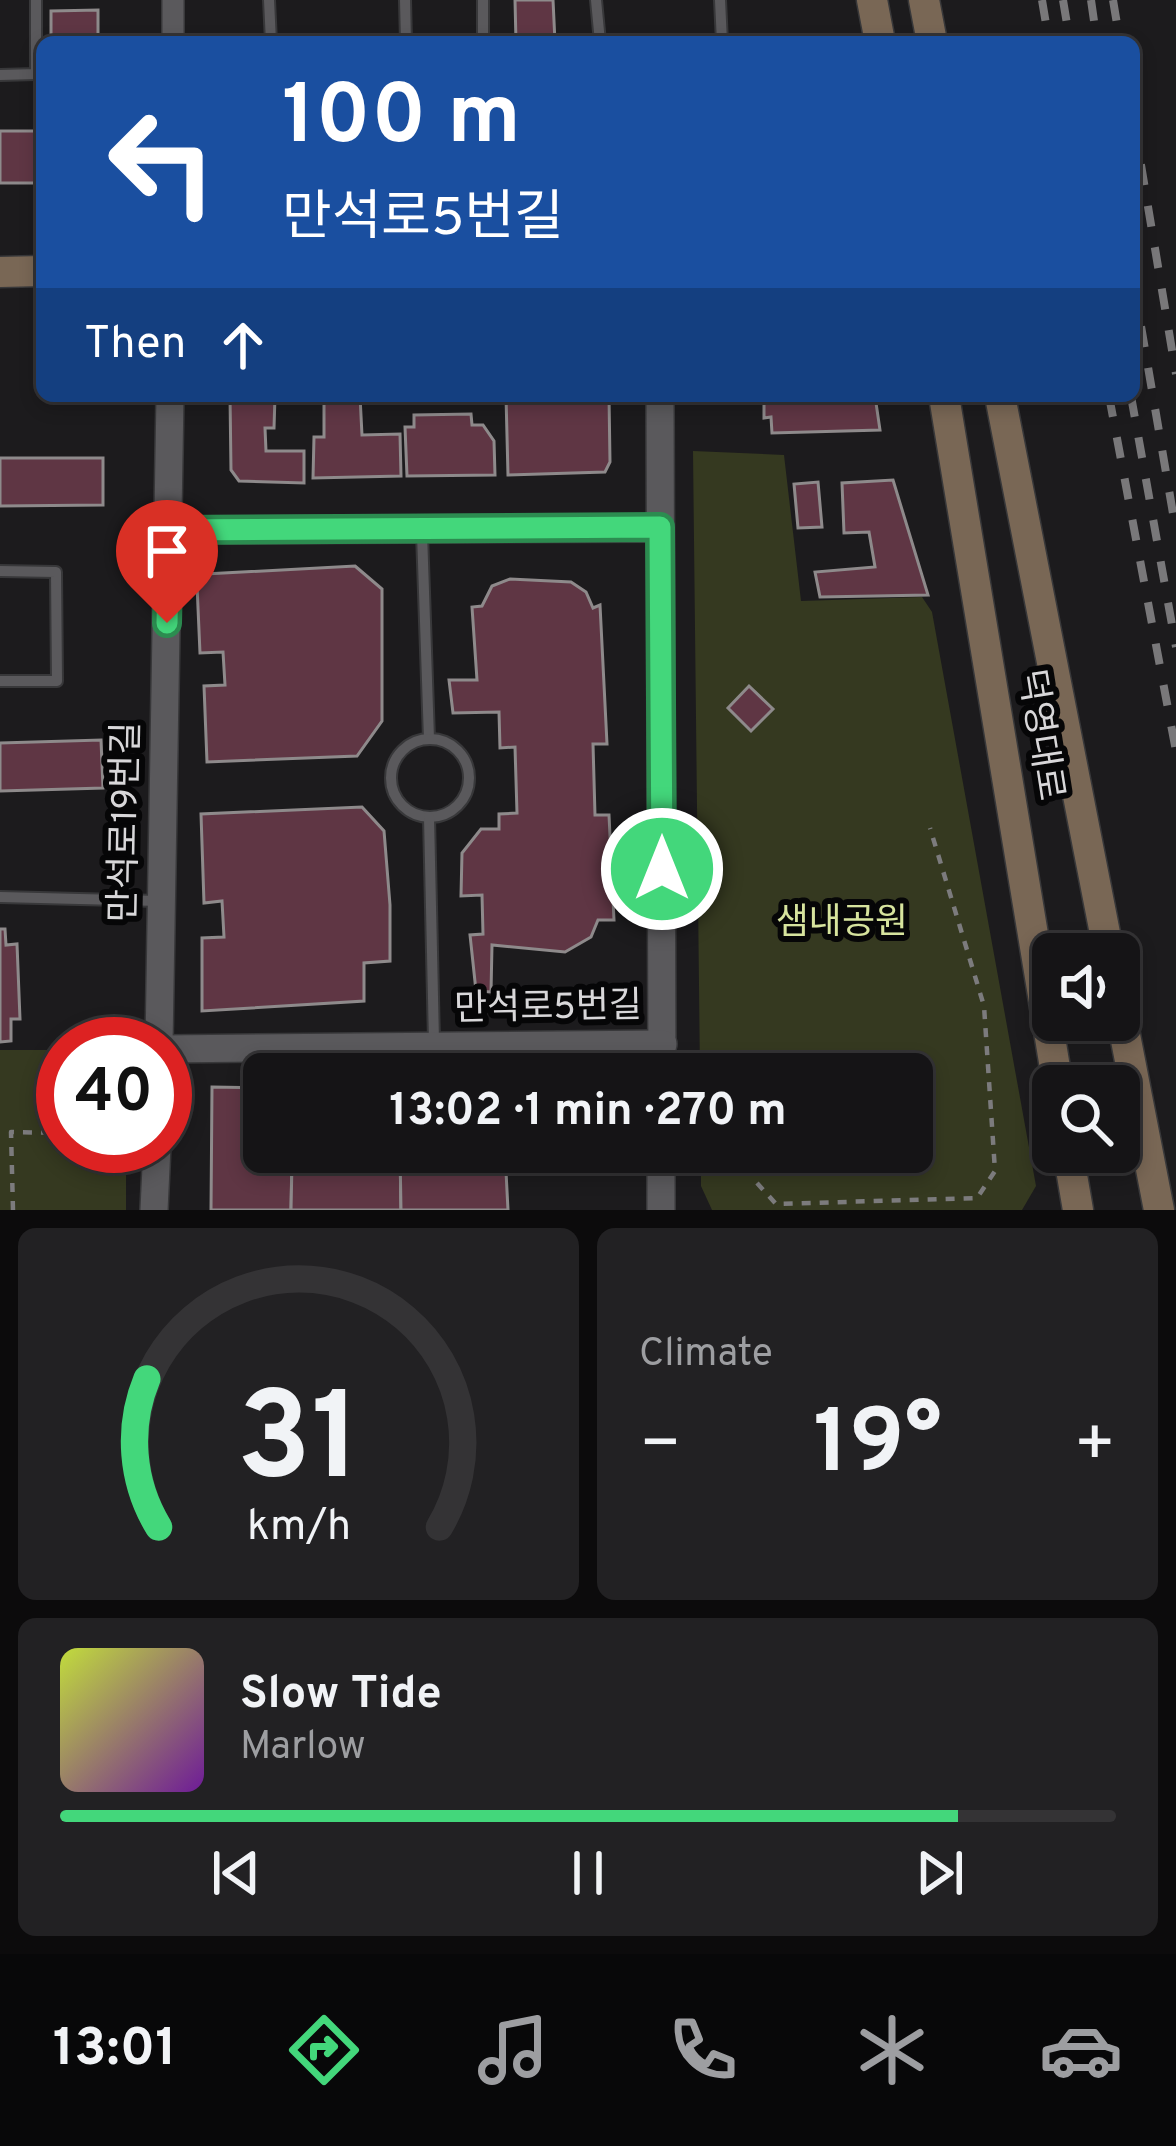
<!DOCTYPE html>
<html lang="en">
<head>
<meta charset="utf-8">
<style>
	body { margin:0; font-family:Overpass,"Noto Sans KR",sans-serif; background:#222123; color:#f1f3f6; height:100vh; display:flex; flex-direction:column; font-size:45px; white-space:nowrap }
	* { box-sizing:border-box; margin:0 }
	p { font-size:39px; color:#9d9ea1 }
	.icon { flex:none; width:66px; height:66px; fill:none; stroke:currentColor; stroke-width:2; stroke-linecap:round; stroke-linejoin:round }
	.map { position:relative; height:1210px; overflow:hidden }
	.sheet { display:flex; flex-direction:column; gap:18px; padding:18px; background:#0c0b0c; flex:1 }
	.sheet>* { flex:none }
	.banner { position:absolute; left:36px; top:36px; width:1104px; height:366px; border-radius:18px; box-shadow:0 6px 18px #0003,0 0 0 3px #343335; background:#1a4fa0; color:#fff; overflow:hidden }
	.tools { position:absolute; left:1032px; top:933px; display:grid; gap:24px }
	.tools a { display:grid; place-items:center; width:108px; height:108px; border-radius:18px; background:#151416; box-shadow:0 6px 18px #0003,0 0 0 3px #343335; font-size:60px }
	.speed { position:absolute; left:36px; top:1017px; display:flex; gap:24px; font-size:60px; font-weight:700; text-align:center }
	.speed>* { display:grid; place-content:center; width:156px; height:156px; border-radius:50%; background:#151416; box-shadow:0 6px 18px #0003,0 0 0 3px #343335; line-height:1 }
	.speed .limit { border:18px solid #d22; background:#fff; color:#111 }
	.pin { position:absolute; display:grid; place-items:center; width:102px; height:102px; color:#fff; margin:-123px -51px; border-radius:50% 50% 50% 0; rotate:-45deg; box-shadow:0 0 12px #0007 }
	.pin .icon { rotate:45deg }
	.me { position:absolute; width:132px; margin:-66px; rotate:0deg; stroke-linejoin:round; filter:drop-shadow(0 0 9px #0008) }
	.turn { display:flex; align-items:center; gap:42px; height:252px; padding:0 48px; font-size:54px }
	.turn .icon { width:156px; height:156px; stroke-width:2.5 }
	.turn b { display:block; font-size:84px; line-height:102px }
	.then { display:flex; align-items:center; height:114px; padding:0 48px; background:#0003; gap:24px; font-size:45px }
	.big { font-size:90px; font-weight:700; line-height:1.1 }
	.sheet .card { flex:1; display:flex; flex-direction:column; justify-content:center; gap:18px; min-width:0; padding:0 42px; border-radius:18px; background:#222123 }
	.sheet .dial { align-items:center; gap:0 }
	.dial svg { height:312px; overflow:visible; fill:none; stroke:#343335; stroke-width:7; stroke-linecap:round; text-anchor:middle }
	.dial text { fill:#f1f3f6; stroke:none }
	.song { display:flex; align-items:center; gap:36px }
	.cover { width:144px; height:144px; border-radius:18px; background:linear-gradient(135deg,hsl(70 70% 55%),hsl(280 70% 35%)) }
	.played { height:12px; border-radius:6px; background:linear-gradient(90deg,#43d77b 85%,#343335 85%) }
	.keys { display:flex; justify-content:space-around; direction:ltr }
	.heat { display:flex; justify-content:space-between; align-items:center; font-size:66px; direction:ltr }
	.sheet .tiles { flex:1; display:grid; gap:18px; grid-template-columns:1fr 1fr }
	.card:last-child { grid-column:span 2 }
	.trip { position:absolute; left:243px; top:1053px; width:690px; height:120px; border-radius:18px; background:#151416; box-shadow:0 6px 18px #0003,0 0 0 3px #343335; font-weight:700; line-height:120px; text-align:center }
	.tabs { display:flex; height:192px; justify-content:space-around; align-items:center; background:#080809; color:#9d9ea1 }
	.tabs .icon { width:84px; height:84px }
	.tabs .selected { color:#43d77b }
	.tabs b { font-size:54px; color:#f1f3f6 }
	.map>svg:first-child { display:block }
</style>
</head>
<body>
<div class="map">
<svg width="1176" height="1210" viewBox="0 0 1176 1210">
	<rect width="100%" height="100%" fill="#1c1b1d"/>
	<!-- green -->
	<g fill="#353920">
		<path d="M693 451 784 455 801 601 922 597 932 612 1036 1186 1022 1210H712L701 1186V1152H912V1074H700Z"/>
		<path d="M0 1050H63V1146H126V1210H0Z"/>
	</g>
	<!-- building -->
	<g fill="#5f3644" stroke="#8e8a8b" stroke-width="3">
		<path d="M515 0H553L555 42H516Z"/>
		<path d="M98 10V42H51V11Z"/>
		<rect x="0" y="131" width="42" height="52"/>
		<path d="M230 396H275L274 428H265L266 451H304V483L239 481 231 470Z"/>
		<path d="M324 396H360L362 435 400 434 401 476 313 478 314 437H324Z"/>
		<path d="M506 396H609L610 462 605 472 508 475Z"/>
		<path d="M764 396H875L880 430 772 433 771 417 764 418Z"/>
		<path d="M471 414 472 425H483L494 441 495 475 407 476 405 427H414V415Z"/>
		<path d="M0 458H103V505L0 506Z"/>
		<path d="M893 480 928 595 820 597 815 572 875 567 869 532 844 533 842 483Z"/>
		<path d="M818 482 822 527 798 528 794 484Z"/>
		<path d="M355 566 382 589V721L357 756 207 762 204 686 225 685 223 652 200 653 197 585 205 574Z"/>
		<path d="M510 579 571 582 586 592 593 608 600 605 607 744H593L595 815H609L614 920H598L591 937 565 952 492 945 491 992 476 991 470 935 483 934 482 895 461 896 462 853 481 829H499V814L517 813 515 747 500 748 499 712 453 713 449 680H477L472 607 482 606 492 586Z"/>
		<path d="M749 686 773 709 751 731 728 708Z"/>
		<path d="M101 740 103 788 0 791V743Z"/>
		<path d="M362 807 384 831 390 905V961L364 963V1001L202 1011V938L224 937 222 901 204 903 201 814Z"/>
		<path d="M0 929H5L6 945 17 944 20 1019H11V1041L0 1042Z"/>
		<path d="M212 1087 264 1088V1152H292L291 1210H211Z"/>
		<path d="M353 1152H400L401 1210H291L292 1163H353Z"/>
		<path d="M400 1152H505L508 1210H401Z"/>
	</g>
	<g fill="none" stroke-linecap="round" stroke-linejoin="round">
		<!-- service casing -->
		<g stroke="#38383a" stroke-width="14">
			<g id="service">
				<path d="M269 0 271 42"/>
				<path d="M405 0 406 42"/>
				<path d="M483 0V42"/>
				<path d="M596 0 600 42"/>
				<path d="M720 0 722 42"/>
				<path d="M0 75 36 74V0"/>
				<path d="M422 533 429 739"/>
				<path d="M0 571 56 572 57 681H0"/>
				<circle cx="430" cy="778" r="39"/>
				<path d="M429 817 434 1042"/>
				<path d="M0 897 159 901"/>
			</g>
		</g>
		<!-- minor casing -->
		<g stroke="#38383a" stroke-width="24">
			<path id="minor" d="M173 42V0"/>
		</g>
		<!-- tertiary casing -->
		<g stroke="#38383a" stroke-width="30">
			<g id="tertiary">
				<path d="M660 396 662 1074"/>
				<path d="M168 530 660 528"/>
				<path d="M159 1044 170 396"/>
				<path d="M165 1049 663 1044"/>
				<path d="M154 1210 157 1146"/>
				<path d="M661 1210V1152"/>
			</g>
		</g>
		<!-- secondary casing -->
		<g stroke="#38383a" stroke-width="33">
			<g id="secondary">
				<path d="M872 0 880 42"/>
				<path d="M924 0 932 42"/>
				<path d="M0 272 42 271"/>
				<path d="M944 396 1058 1086"/>
				<path d="M1000 396 1109 954"/>
				<path d="M1119 1004 1159 1210"/>
				<path d="M1068 1152 1078 1210"/>
			</g>
		</g>
		<!-- path -->
		<g stroke="#7c7b7d" stroke-width="4.5" stroke-dasharray="9 9" stroke-linecap="butt">
			<path d="M757 1183 776 1204 977 1198 995 1171 984 1006 930 828"/>
			<path d="M13 1210 11 1132 63 1133"/>
		</g>
		<!-- service -->
		<use href="#service" stroke="#5a595c" stroke-width="10"/>
		<!-- minor -->
		<use href="#minor" stroke="#5a595c" stroke-width="21"/>
		<!-- tertiary -->
		<use href="#tertiary" stroke="#5a595c" stroke-width="27"/>
		<!-- secondary -->
		<use href="#secondary" stroke="#796755" stroke-width="30"/>
		<!-- rail -->
		<g stroke="#79787a" stroke-width="8" stroke-dasharray="21 21" stroke-linecap="butt">
			<path d="M1042 0 1049 42"/>
			<path d="M1063 0 1070 42"/>
			<path d="M1091 0 1097 42"/>
			<path d="M1113 0 1120 42"/>
			<path d="M1134 123 1176 374"/>
			<path d="M1134 285 1176 531"/>
			<path d="M1109 396 1176 751"/>
			<path d="M1131 396 1176 647"/>
		</g>
	</g>
	<g fill="none" stroke-linecap="round" stroke-linejoin="round">
		<!-- route casing -->
		<g stroke="#2c8c50" stroke-width="30">
			<path id="route" d="M167 623 169 530 660 527 662 869"/>
		</g>
		<!-- route -->
		<use href="#route" stroke="#43d77b" stroke-width="21"/>
	</g>
	<g text-anchor="middle" dominant-baseline="central" stroke-width="12" stroke-linejoin="round" paint-order="stroke">
		<!-- street labels -->
		<g font-size="36" fill="#d8d7d9" stroke="#060607">
			<text transform="translate(1039 735) rotate(81)">덕영대로</text>
			<text transform="translate(127 822) rotate(-89)">만석로19번길</text>
			<text transform="translate(548 1009) rotate(-1)">만석로5번길</text>
		</g>
		<!-- park labels -->
		<g font-size="36" fill="#d7e49e" stroke="#060607">
			<text x="842" y="924">샘내공원</text>
		</g>
	</g>
</svg>
<div class="tools">
<a><svg class="icon" aria-label="sound" viewBox="0 0 24 24"><path d="M4 9h4l5-4v14l-5-4H4zM17 9q2 3 0 6"/></svg></a>
<a><svg class="icon" aria-label="search" viewBox="0 0 24 24"><circle cx="10" cy="10" r="6"/><path d="M15 15l6 6"/></svg></a>
</div>
<div class="speed"><div class="limit">40</div></div>
<div class="pin" style="left:167px;top:623px;background:#d93025"><svg class="icon" aria-label="arrive" viewBox="0 0 24 24"><path d="M6 21V4h12l-3 4 3 4H6"/></svg></div>
<svg class="me" style="left:662px;top:869px" viewBox="-20 -20 40 40"><circle r="17" fill="#43d77b" stroke="#fff" stroke-width="3"/><path d="M0-11L8 9 0 5-8 9z" fill="#fff"/></svg>
<div class="trip">13:02 · 1 min · 270 m</div>
<div class="banner">
<div class="turn"><svg class="icon" aria-label="left" viewBox="0 0 24 24"><path d="M17 20v-9H6M10 6l-5 5 5 5"/></svg><div><b>100 m</b>만석로5번길</div></div>
<div class="then">Then<svg class="icon" aria-label="ahead" viewBox="0 0 24 24"><path d="M12 20V5M6 11l6-6 6 6"/></svg></div>
</div>
</div>
<section class="sheet">
<div class="tiles">
<div class="card dial"><svg viewBox="0 0 100 80">
<path d="M14 69A42 42 0 1 1 86 69"/>
<path d="M14 69A42 42 0 0 1 11 31" stroke="#43d77b"/>
<text x="50" y="56" font-size="32" font-weight="700">31</text>
<text x="50" y="72" font-size="11">km/h</text>
</svg></div>
<div class="card"><p>Climate</p>
<div class="heat"><a>−</a><b class="big">19°</b><a>+</a></div>
</div>
<div class="card">
<div class="song"><i class="cover"></i><div><b>Slow Tide</b><p>Marlow</p></div></div>
<div class="played"></div>
<div class="keys"><svg class="icon" aria-label="previous" viewBox="0 0 24 24"><path d="M18 5L8 12l10 7zM5 5v14"/></svg><svg class="icon" aria-label="pause" viewBox="0 0 24 24"><path d="M8 5v14M16 5v14"/></svg><svg class="icon" aria-label="next" viewBox="0 0 24 24"><path d="M6 5l10 7-10 7zM19 5v14"/></svg></div>
</div>
</div>
</section>
<nav class="tabs">
<b>13:01</b>
<svg class="icon selected" aria-label="directions" viewBox="0 0 24 24"><path d="M12 3l9 9-9 9-9-9zM9 14v-3h6M13 9l2 2-2 2"/></svg>
<svg class="icon" aria-label="music" viewBox="0 0 24 24"><path d="M9 18V5l10-2v13"/><circle cx="6" cy="18" r="3"/><circle cx="16" cy="16" r="3"/></svg>
<svg class="icon" aria-label="phone" viewBox="0 0 24 24"><path d="M5 4h4l2 5-3 2q2 4 5 5l2-3 5 2v4C11 20 4 13 5 4z"/></svg>
<svg class="icon" aria-label="climate" viewBox="0 0 24 24"><path d="M12 3v18M4 7l16 10M4 17L20 7"/></svg>
<svg class="icon" aria-label="car" viewBox="0 0 24 24"><path d="M5 17H2v-5l4-1 3-4h7l3 4 3 1v5h-3M9 17h6M6 11h13"/><circle cx="7" cy="17" r="2"/><circle cx="17" cy="17" r="2"/></svg>
</nav>
</body>
</html>
